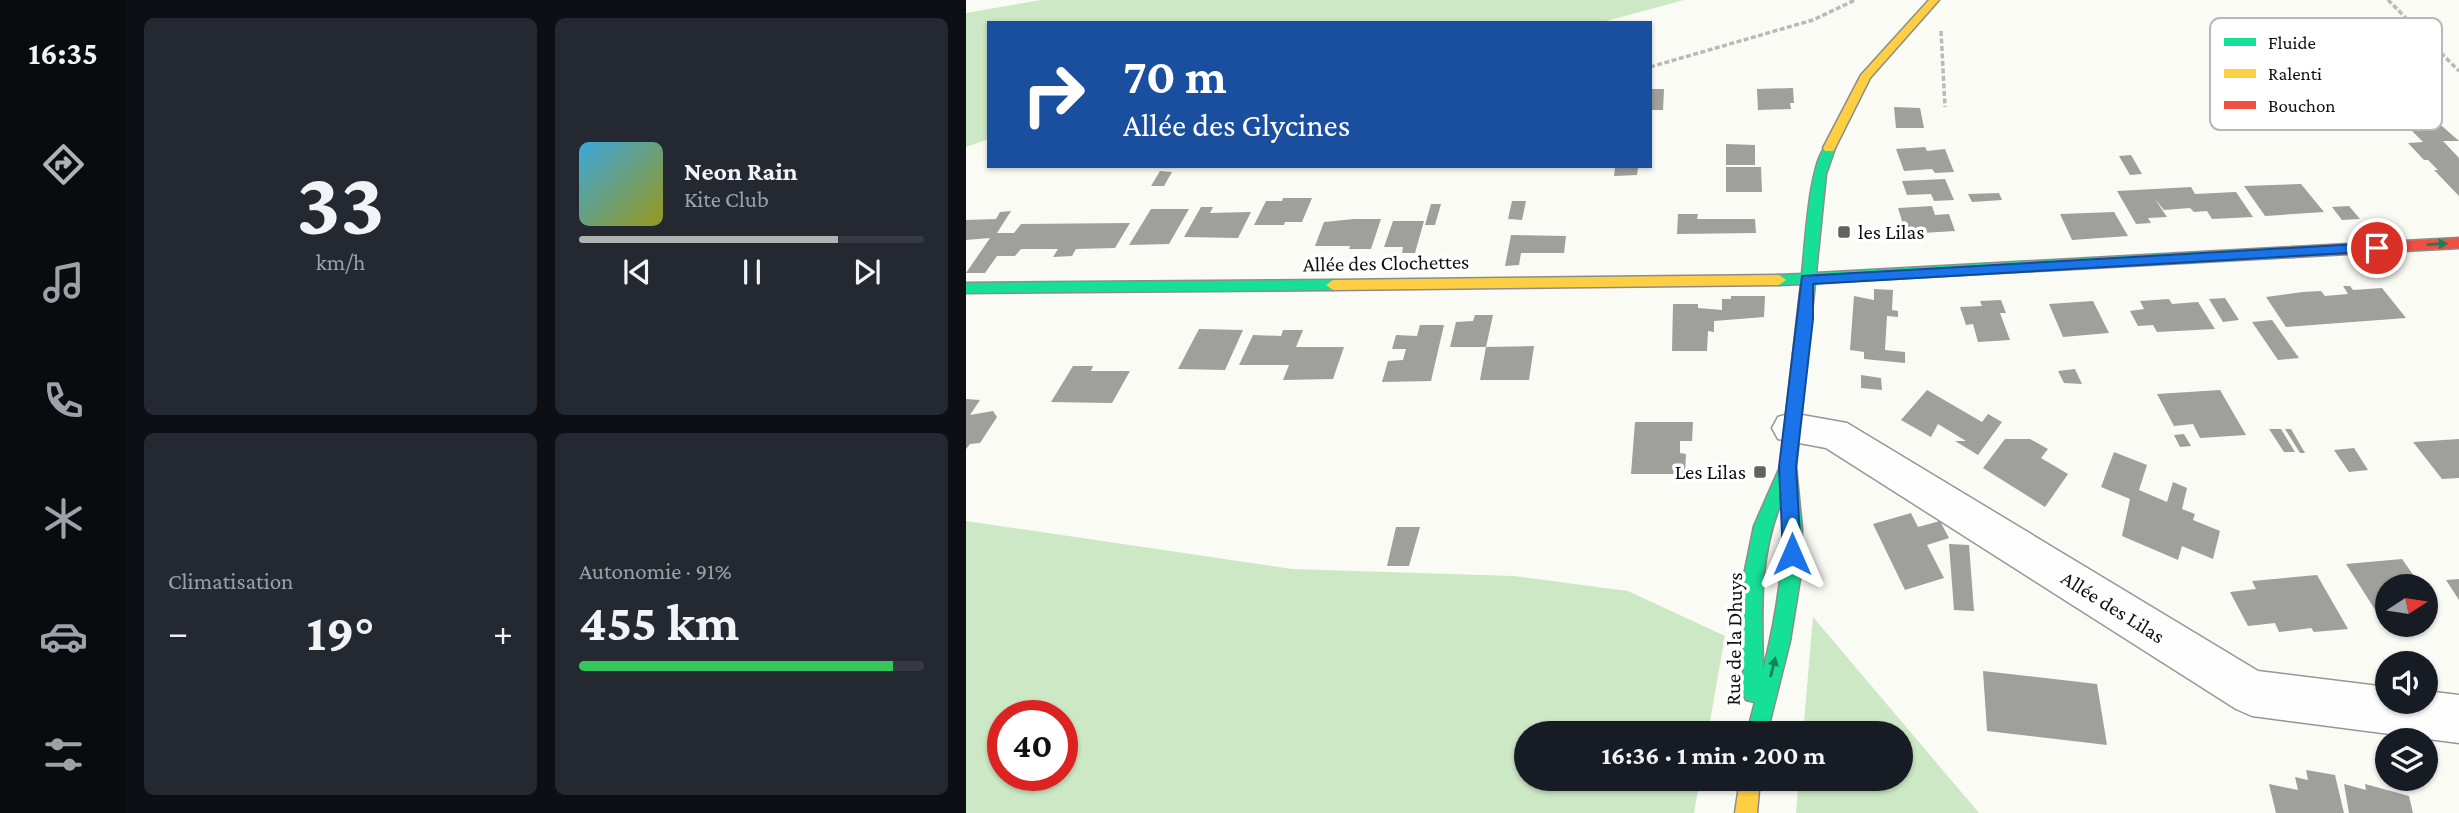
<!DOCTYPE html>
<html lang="fr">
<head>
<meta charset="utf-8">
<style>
	body { margin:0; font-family:"Crimson Pro",serif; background:#242831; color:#f1f3f6; height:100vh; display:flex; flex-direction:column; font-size:26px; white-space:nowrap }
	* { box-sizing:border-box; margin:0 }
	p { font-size:23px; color:#9ea1a6 }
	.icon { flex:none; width:38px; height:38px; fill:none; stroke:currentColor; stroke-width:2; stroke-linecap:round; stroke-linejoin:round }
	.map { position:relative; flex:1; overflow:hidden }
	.side { display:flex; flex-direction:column; gap:18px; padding:18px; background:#0d0f14; width:840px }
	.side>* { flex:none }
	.hud { position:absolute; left:21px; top:21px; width:665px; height:147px; border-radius:0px; box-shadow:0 2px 5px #0004; background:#1a4fa0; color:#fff; overflow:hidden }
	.needle { width:46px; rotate:78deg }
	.tools { position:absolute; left:1409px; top:574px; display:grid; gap:14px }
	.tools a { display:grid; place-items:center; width:63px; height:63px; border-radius:50%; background:#171b24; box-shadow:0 2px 5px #0004; font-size:35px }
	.speed { position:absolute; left:21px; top:700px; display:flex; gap:14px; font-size:35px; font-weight:700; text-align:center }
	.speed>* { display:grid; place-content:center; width:91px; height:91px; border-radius:50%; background:#171b24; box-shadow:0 2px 5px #0004; line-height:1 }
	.speed .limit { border:10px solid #d22; background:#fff; color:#111 }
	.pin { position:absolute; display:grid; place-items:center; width:60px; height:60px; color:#fff; margin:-30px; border:4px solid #fff; border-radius:50%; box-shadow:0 2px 7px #0007 }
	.me { position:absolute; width:77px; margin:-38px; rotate:0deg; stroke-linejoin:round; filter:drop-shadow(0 0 5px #0008) }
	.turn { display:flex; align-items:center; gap:24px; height:147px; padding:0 21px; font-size:32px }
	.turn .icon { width:91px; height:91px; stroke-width:2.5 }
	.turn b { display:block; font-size:49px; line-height:60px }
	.big { font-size:52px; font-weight:700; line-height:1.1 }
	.side .widget { flex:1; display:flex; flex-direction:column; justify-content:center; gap:10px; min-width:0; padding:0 24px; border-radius:10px; background:#242831 }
	.side .dial { align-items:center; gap:0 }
	.dial b { font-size:91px; line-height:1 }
	.song { display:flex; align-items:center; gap:21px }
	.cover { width:84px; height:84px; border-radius:10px; background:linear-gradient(135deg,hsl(200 70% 55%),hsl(60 70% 35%)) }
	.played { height:7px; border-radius:4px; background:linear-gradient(90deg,#b1b2b2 75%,#363941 75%) }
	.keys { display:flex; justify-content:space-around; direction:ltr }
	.heat { display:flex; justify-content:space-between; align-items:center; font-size:38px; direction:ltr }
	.charge { height:10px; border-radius:5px; background:linear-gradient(90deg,#34c759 91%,#363941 0) }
	.side .tiles { flex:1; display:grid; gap:18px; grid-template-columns:repeat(2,1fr) }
	.trip { position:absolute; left:548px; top:721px; width:399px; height:70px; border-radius:35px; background:#171b24; box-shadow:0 2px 5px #0004; font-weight:700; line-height:70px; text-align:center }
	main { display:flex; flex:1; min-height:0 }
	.dock { display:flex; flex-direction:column; width:126px; justify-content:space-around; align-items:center; background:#090b0e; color:#9ea1a6 }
	.dock .icon { width:49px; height:49px }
	.dock .current { color:#b1b2b2 }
	.dock b { font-size:32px; color:#f1f3f6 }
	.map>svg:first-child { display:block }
</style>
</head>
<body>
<main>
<nav class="dock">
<b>16:35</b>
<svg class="icon current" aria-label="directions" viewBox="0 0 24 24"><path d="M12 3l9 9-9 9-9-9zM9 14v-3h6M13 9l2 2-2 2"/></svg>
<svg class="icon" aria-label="music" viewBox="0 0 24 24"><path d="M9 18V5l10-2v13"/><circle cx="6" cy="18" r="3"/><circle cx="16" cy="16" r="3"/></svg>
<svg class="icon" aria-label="phone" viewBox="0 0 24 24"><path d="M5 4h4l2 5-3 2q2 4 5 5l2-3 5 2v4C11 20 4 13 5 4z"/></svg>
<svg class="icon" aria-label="climate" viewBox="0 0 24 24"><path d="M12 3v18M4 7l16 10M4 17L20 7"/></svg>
<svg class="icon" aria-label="car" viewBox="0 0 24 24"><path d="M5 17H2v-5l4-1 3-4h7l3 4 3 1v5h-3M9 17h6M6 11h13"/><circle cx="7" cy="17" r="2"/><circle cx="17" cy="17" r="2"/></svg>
<svg class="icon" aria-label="filters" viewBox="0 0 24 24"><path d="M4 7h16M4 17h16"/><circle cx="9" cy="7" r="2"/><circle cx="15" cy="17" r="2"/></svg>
</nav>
<section class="side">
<div class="tiles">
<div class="widget dial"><b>33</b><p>km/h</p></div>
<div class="widget">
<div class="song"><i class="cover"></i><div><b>Neon Rain</b><p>Kite Club</p></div></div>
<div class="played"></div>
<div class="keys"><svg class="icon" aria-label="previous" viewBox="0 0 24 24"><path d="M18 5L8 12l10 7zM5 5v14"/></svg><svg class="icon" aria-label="pause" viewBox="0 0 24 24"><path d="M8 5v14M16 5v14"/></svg><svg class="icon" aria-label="next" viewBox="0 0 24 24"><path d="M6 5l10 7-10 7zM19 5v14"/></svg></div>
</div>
<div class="widget"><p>Climatisation</p>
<div class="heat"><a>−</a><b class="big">19°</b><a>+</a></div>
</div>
<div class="widget"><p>Autonomie · 91%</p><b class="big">455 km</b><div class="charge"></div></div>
</div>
</section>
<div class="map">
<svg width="1493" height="813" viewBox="0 0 1493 813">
	<rect width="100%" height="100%" fill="#fbfbf6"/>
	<!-- forest -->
	<g fill="#cce8c5" fill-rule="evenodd">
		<path d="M75 0H718L633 23H23V139L0 147V13Z"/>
		<path d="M0 521 326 569 548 576 662 591 759 636 742 733H560V779H734L728 813H0ZM37 716H96V775H37Z"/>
		<path d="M847 617 1013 813H830L833 779H934V733H837Z"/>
	</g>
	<!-- building -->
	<g fill="#9f9f9b">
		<path d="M827 88 828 103H824L825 109 792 110 791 89Z"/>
		<path d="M684 89H698L697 110H684Z"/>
		<path d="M1444 98 1493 141H1477L1493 158V196L1468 170H1472L1462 160H1458L1442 143 1457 142 1433 118H1420L1402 99Z"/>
		<path d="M928 107 954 108 958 128H930Z"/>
		<path d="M760 144 789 145V165H760Z"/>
		<path d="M959 147 961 151 979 149 988 172 969 173 966 169 938 171 930 149Z"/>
		<path d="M1165 155 1176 174 1164 175 1153 156Z"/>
		<path d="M760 167H795L796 192H760Z"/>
		<path d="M649 168H672L671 175 648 176Z"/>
		<path d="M194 171 206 172 198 186H185Z"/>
		<path d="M979 179 988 200 968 201 965 194 941 195 936 181Z"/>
		<path d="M1335 184 1358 212 1299 216 1278 186Z"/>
		<path d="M1225 187 1229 194 1270 192 1287 217 1246 219 1241 211 1228 212 1224 208 1198 210 1189 199 1201 217 1182 218 1185 223 1170 224 1151 191Z"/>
		<path d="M1033 193 1036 200 1006 202 1002 194Z"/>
		<path d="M317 198H346L336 222H319L318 225H288L300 201H316Z"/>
		<path d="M546 201H560L556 220 542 219Z"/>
		<path d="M465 204H475L469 225H459Z"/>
		<path d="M966 206 969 215 983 214 989 231 940 234 932 208Z"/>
		<path d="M1383 206 1394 219 1376 220 1366 207Z"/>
		<path d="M235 207H247L244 213 285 212 272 238 218 237Z"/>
		<path d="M185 209H223L203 244 163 245Z"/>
		<path d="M45 211 31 233H48L55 224 164 223 149 248 110 249 106 256 87 257 92 249H55L49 256H31L19 273H0L24 238 0 240V220L30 219 34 212Z"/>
		<path d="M1148 212 1162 236 1106 240 1094 214Z"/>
		<path d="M712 214H732L731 219H789L790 233 711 234Z"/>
		<path d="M388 219H415L405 249H383L384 246H349L358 222Z"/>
		<path d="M427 221H458L449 253H436L437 247H418Z"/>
		<path d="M545 235 600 236 598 253H555L553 265 539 266Z"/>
		<path d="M1377 286H1384L1387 290 1416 288 1440 318 1320 327 1300 297 1337 292 1355 291 1359 296 1382 294Z"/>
		<path d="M908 289 927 290 926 310 932 311V317L921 316 919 350 939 352V363L898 359V352L884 350 888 296 908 300Z"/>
		<path d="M765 296H799L798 317 748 321V332L742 331 741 351H706L707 304H732V308L756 310V299H765Z"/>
		<path d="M1259 298 1273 320 1257 322 1243 299Z"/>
		<path d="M1203 299 1206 304 1232 302 1249 329 1191 332 1187 325 1172 326 1164 311 1178 309 1174 301Z"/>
		<path d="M1035 300 1040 313H1034L1044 340 1012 342 1007 324 1000 325 994 307 1016 306 1014 301Z"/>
		<path d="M1127 301 1143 333 1097 337 1083 304Z"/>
		<path d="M509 315H527L520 347H484L490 322 507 321Z"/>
		<path d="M1306 320 1333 358 1312 360 1286 322Z"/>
		<path d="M454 325H478L465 381 416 382 422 361 437 360 440 349H426L430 335 451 336Z"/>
		<path d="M233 329 277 330 259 370 212 369Z"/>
		<path d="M317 330H337L330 347H378L367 379 317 380 323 365H273L287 335 315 336Z"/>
		<path d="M568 346 563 380H514L520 347Z"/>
		<path d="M107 366H127L125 371H164L146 403 85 402Z"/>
		<path d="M1109 369 1116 384 1098 383 1092 371Z"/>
		<path d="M895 375 915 378 916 390 895 388Z"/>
		<path d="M961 390 1016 422 1022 414 1036 422 1012 455 989 441H1000L972 424 965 437 935 420Z"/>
		<path d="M1254 390 1280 435 1234 438 1227 424 1208 426 1191 394Z"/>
		<path d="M0 399 14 400 4 415 27 411 31 417 14 443 4 444 0 449Z"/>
		<path d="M669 422H727L726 441H714V453L720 454 719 474H665Z"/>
		<path d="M1303 429H1315L1329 452H1318Z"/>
		<path d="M1319 429H1325L1339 453H1334Z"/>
		<path d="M1218 434 1225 446 1214 447 1208 435Z"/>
		<path d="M1039 439H1064L1082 449 1075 458 1102 474 1079 507 1017 468Z"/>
		<path d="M1493 439V478L1476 479 1447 442Z"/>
		<path d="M1388 448 1402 470 1383 472 1368 450Z"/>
		<path d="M1148 452 1181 465 1173 490 1201 502 1207 482 1221 488 1216 509 1229 514 1227 520 1254 531 1247 559 1216 546 1212 560 1156 536 1164 499 1135 487Z"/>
		<path d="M945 513 952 527 974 521 983 538 961 545 978 578 939 590 907 524Z"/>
		<path d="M430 527H454L443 566H421Z"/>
		<path d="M983 544 1003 545 1008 611 988 610Z"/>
		<path d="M1436 559 1455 586H1421V615L1413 616 1380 564Z"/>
		<path d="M1351 575 1382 629 1348 632 1345 628 1313 632 1309 623 1282 626 1264 592 1290 589 1286 581Z"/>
		<path d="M1493 579V600L1480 580Z"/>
		<path d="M1017 671 1131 684 1141 745 1021 731Z"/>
		<path d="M1340 770 1369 775 1378 813H1310L1303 784 1332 790 1329 777 1342 780Z"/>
		<path d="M1378 784 1400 790 1399 784 1443 796 1447 813H1383Z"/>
	</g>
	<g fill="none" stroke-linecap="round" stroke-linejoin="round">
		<!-- street casing -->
		<g stroke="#969694" stroke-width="3">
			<path id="street" d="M825 413 881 423 1292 671 1421 687V702H1460V691L1493 695V743L1286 716 1270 709 860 448 812 439 806 428 812 417Z"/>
		</g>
		<!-- fast casing -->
		<g stroke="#8c8c8a" stroke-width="3">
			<g id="fast">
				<path d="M863 144 869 148 860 174 850 273 1327 247 1334 252 1327 257 849 283 830 467 836 529 834 579 824 641 801 733H781L789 702 780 700 777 693 778 575 788 526 814 467 835 284 813 285 806 280 813 275 836 274C839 251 843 153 863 144ZM816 500C820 559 811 614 797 671 796 609 792 559 816 500Z"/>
				<path d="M367 280 374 285 367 290 0 293V283Z"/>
			</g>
		</g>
		<!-- slow casing -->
		<g stroke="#8c8c8a" stroke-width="3">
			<g id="slow">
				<path d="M963 0H973L904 78 869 148 867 151H859L857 148 895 75Z"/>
				<path d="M813 275 820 280 813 285 367 290 360 285 367 280Z"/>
				<path d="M774 779H794L791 813H769Z"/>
			</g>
		</g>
		<!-- jam casing -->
		<g stroke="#8c8c8a" stroke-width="3">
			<path id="jam" d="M1493 238V248L1327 257 1320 252 1327 247Z"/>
		</g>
		<!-- path -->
		<g stroke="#b9b9b8" stroke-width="3.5" stroke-dasharray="5 2.5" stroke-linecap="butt">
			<path d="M1422 0 1493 71"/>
			<path d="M975 31 979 107"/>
			<path d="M684 67 847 20 889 0"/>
		</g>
		<!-- street -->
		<use href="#street" fill="#fefefe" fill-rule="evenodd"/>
		<!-- fast -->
		<use href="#fast" fill="#16e098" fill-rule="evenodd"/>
		<!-- slow -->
		<use href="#slow" fill="#ffcf43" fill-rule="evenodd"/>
		<!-- jam -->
		<use href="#jam" fill="#f24e42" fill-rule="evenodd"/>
	</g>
	<!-- one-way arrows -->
	<defs><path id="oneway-solid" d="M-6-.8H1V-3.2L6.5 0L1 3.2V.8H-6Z" transform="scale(1.75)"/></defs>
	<g fill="#13825b">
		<use href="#oneway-solid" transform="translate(1471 244) rotate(-3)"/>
		<use href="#oneway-solid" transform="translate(807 667) rotate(-76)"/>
	</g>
	<!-- route -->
	<path fill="#1a73e8" stroke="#114b97" stroke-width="2" d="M1411 243 1418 248 1416 251 847 284V319L830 467 835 554 832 560 826 562 819 560 817 554 813 467 836 276Z"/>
	<!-- markers -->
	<g fill="#626260" stroke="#fff" stroke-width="2.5">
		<rect x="871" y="225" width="14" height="14" rx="3.5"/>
		<rect x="787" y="465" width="14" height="14" rx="3.5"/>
	</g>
	<g text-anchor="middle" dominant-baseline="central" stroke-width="7" stroke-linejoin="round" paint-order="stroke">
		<!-- poi labels -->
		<g font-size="21" fill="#101010" stroke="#fff" text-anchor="start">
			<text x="892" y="232">les Lilas</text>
			<text x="780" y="472" text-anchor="end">Les Lilas</text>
		</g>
		<!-- street labels -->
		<g font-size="21" fill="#101010" stroke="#fff">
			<text transform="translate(420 263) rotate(-1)">Allée des Clochettes</text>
			<text transform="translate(1147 607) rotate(32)">Allée des Lilas</text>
			<text transform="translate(768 639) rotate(-89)">Rue de la Dhuys</text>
		</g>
	</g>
	<!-- legend -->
	<rect x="1244" y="18" width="232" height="112" rx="10" fill="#fff" stroke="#b7b7b7" stroke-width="2"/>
	<rect x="1258" y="38" width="32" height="8" fill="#16e098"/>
	<rect x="1258" y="69" width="32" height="9" fill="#ffcf43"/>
	<rect x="1258" y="101" width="32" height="8" fill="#f24e42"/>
	<g font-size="19" fill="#101010">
		<text x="1302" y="49">Fluide</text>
		<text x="1302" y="80">Ralenti</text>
		<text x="1302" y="112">Bouchon</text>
	</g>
</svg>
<div class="tools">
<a><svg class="needle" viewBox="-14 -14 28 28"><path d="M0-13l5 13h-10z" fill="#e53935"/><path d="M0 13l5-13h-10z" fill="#9ea1a6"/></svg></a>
<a><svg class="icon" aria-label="sound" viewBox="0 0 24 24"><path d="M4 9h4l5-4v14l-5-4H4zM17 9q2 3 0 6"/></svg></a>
<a><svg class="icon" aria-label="layers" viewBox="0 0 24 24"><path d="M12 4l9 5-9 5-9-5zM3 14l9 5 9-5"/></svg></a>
</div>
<div class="speed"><div class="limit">40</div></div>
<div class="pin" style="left:1411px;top:248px;background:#d93025"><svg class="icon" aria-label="arrive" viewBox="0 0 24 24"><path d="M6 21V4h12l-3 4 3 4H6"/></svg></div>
<svg class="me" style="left:826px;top:554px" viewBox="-20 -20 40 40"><path d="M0-17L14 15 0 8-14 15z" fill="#1a73e8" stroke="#fff" stroke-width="4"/></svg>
<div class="trip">16:36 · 1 min · 200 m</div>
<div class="hud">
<div class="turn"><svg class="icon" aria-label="right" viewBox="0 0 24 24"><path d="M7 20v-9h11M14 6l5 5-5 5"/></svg><div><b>70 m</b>Allée des Glycines</div></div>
</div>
</div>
</main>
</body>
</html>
